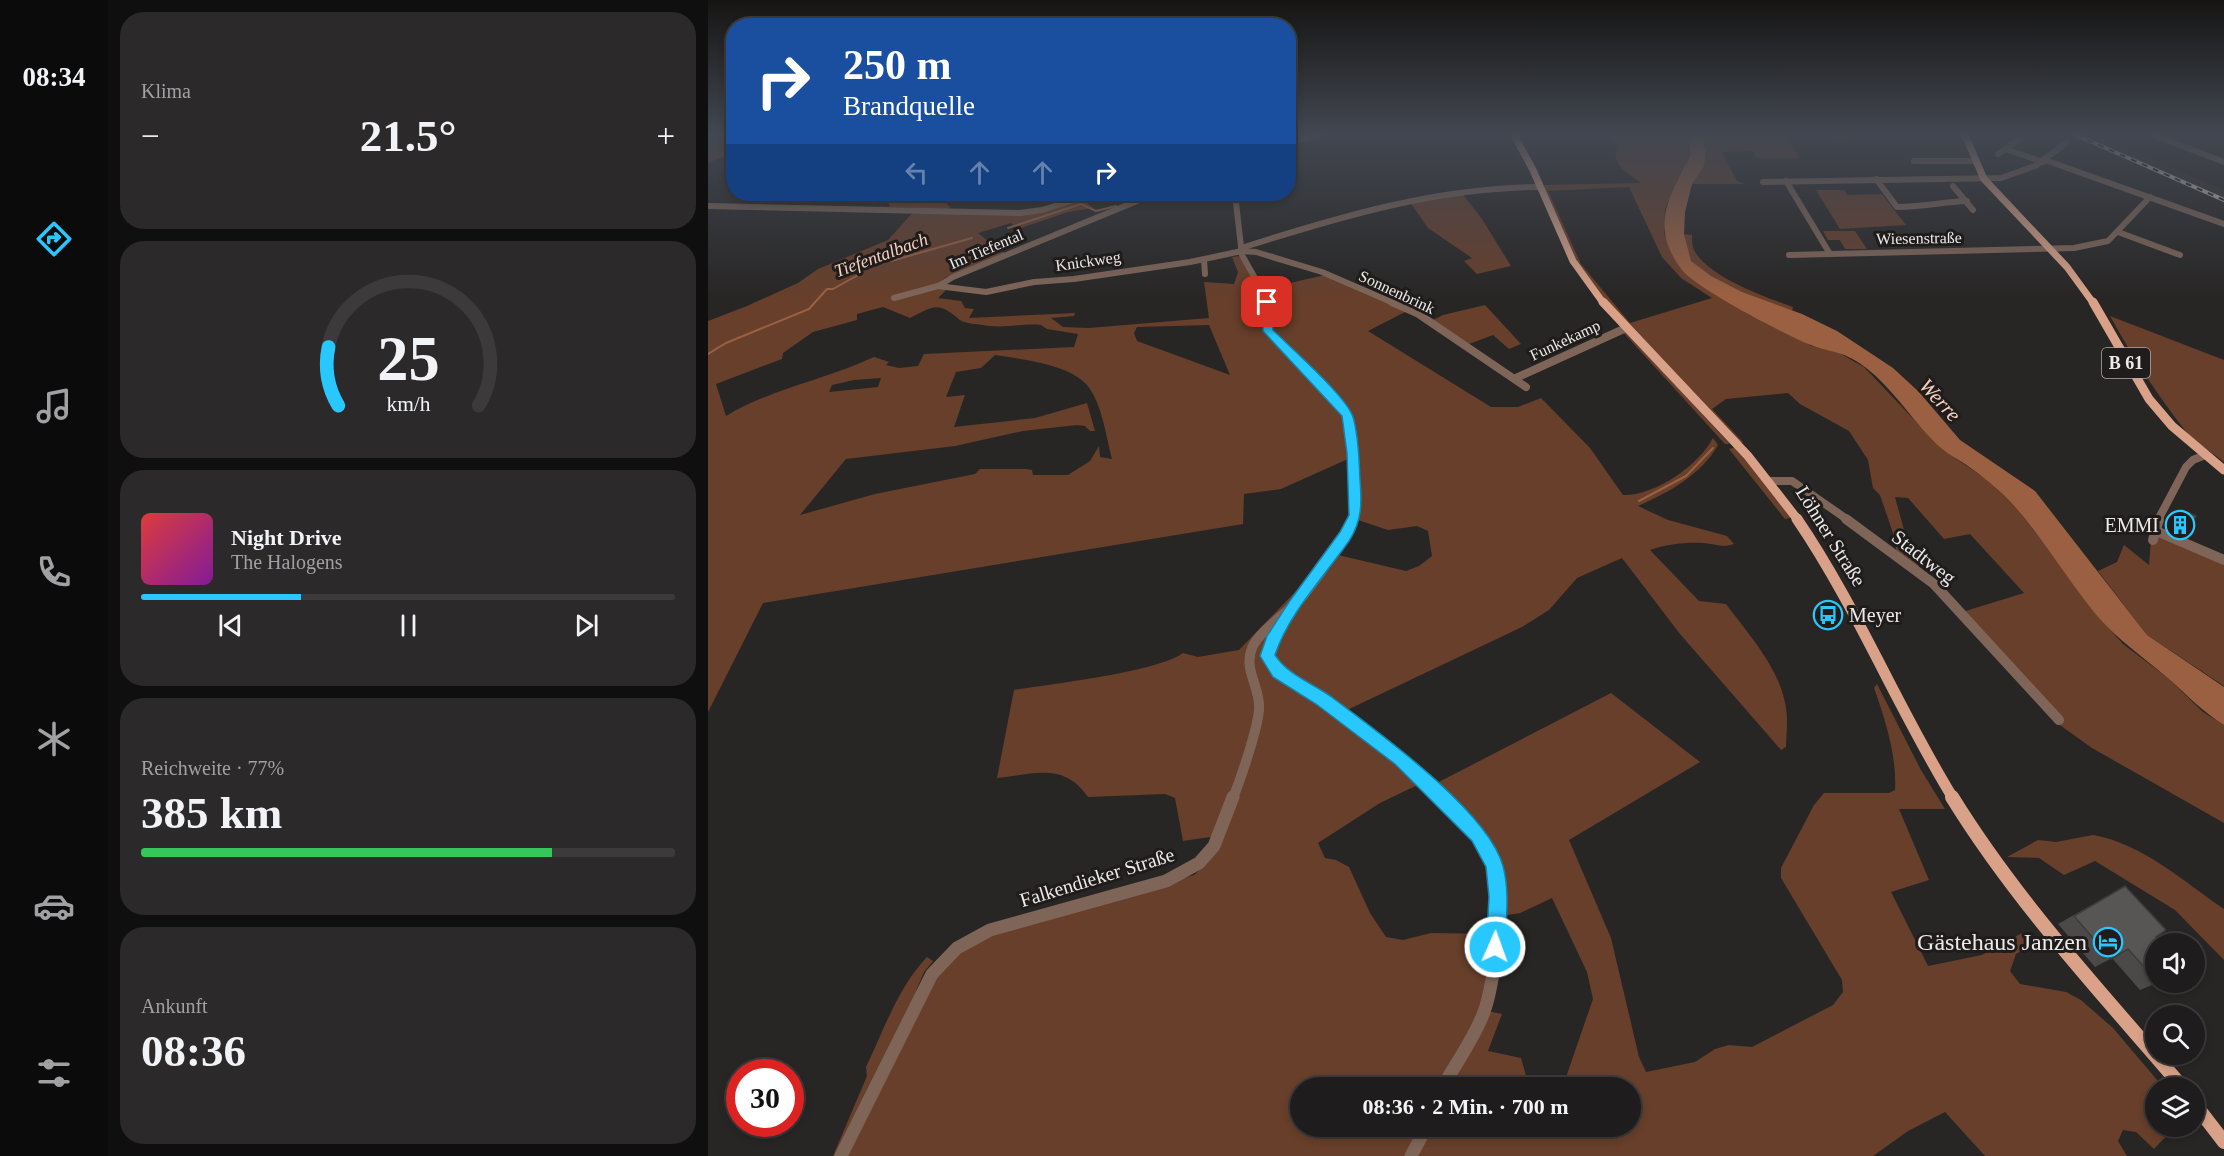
<!DOCTYPE html>
<html lang="de">
<head>
<meta charset="utf-8">
<style>
	body { margin:0; font-family:Georgia,serif; background:#2b2929; color:#f1f3f6; height:100vh; display:flex; flex-direction:column; font-size:22px; white-space:nowrap }
	* { box-sizing:border-box; margin:0 }
	p { font-size:20px; color:#a1a1a3 }
	.icon { flex:none; width:33px; height:33px; fill:none; stroke:currentColor; stroke-width:2; stroke-linecap:round; stroke-linejoin:round }
	.map { position:relative; flex:1; overflow:hidden }
	.details { display:flex; flex-direction:column; gap:12px; padding:12px; background:#100f0f; width:600px }
	.details>* { flex:none }
	.hud { position:absolute; left:18px; top:18px; width:570px; height:183px; border-radius:24px; box-shadow:0 3px 9px #0003,0 0 0 2px #3c3a3b; background:#1a4fa0; color:#fff; overflow:hidden }
	.buttons { position:absolute; left:1437px; top:933px; display:grid; gap:12px }
	.buttons a { display:grid; place-items:center; width:60px; height:60px; border-radius:50%; background:#1e1c1c; box-shadow:0 3px 9px #0003,0 0 0 2px #3c3a3b; font-size:30px }
	.speed { position:absolute; left:18px; top:1059px; display:flex; gap:12px; font-size:30px; font-weight:700; text-align:center }
	.speed>* { display:grid; place-content:center; width:78px; height:78px; border-radius:50%; background:#1e1c1c; box-shadow:0 3px 9px #0003,0 0 0 2px #3c3a3b; line-height:1 }
	.speed .limit { border:9px solid #d22; background:#fff; color:#111 }
	.pin { position:absolute; display:grid; place-items:center; width:51px; height:51px; color:#fff; margin:-26px; border-radius:12px; box-shadow:0 3px 9px #0006 }
	.me { position:absolute; width:66px; margin:-33px; rotate:2deg; stroke-linejoin:round; filter:drop-shadow(0 0 4px #0008) }
	.turn { display:flex; align-items:center; gap:21px; height:126px; padding:0 18px; font-size:27px }
	.turn .icon { width:78px; height:78px; stroke-width:2.5 }
	.turn b { display:block; font-size:42px; line-height:51px }
	.lanes { display:flex; align-items:center; height:57px; padding:0 18px; background:#0003; justify-content:center; gap:30px; direction:ltr }
	.lanes .off { opacity:.35 }
	.big { font-size:45px; font-weight:600; line-height:1.1 }
	.details .tile { flex:1; display:flex; flex-direction:column; justify-content:center; gap:9px; min-width:0; padding:0 21px; border-radius:24px; background:#2b2929 }
	.details .dial { align-items:center; gap:0 }
	.dial svg { height:156px; overflow:visible; fill:none; stroke:#3c3a3b; stroke-width:7; stroke-linecap:round; text-anchor:middle }
	.dial text { fill:#f1f3f6; stroke:none }
	.song { display:flex; align-items:center; gap:18px }
	.cover { width:72px; height:72px; border-radius:9px; background:linear-gradient(135deg,hsl(0 70% 55%),hsl(290 70% 35%)) }
	.played { height:6px; border-radius:3px; background:linear-gradient(90deg,#28c8ff 30%,#3c3a3b 30%) }
	.keys { display:flex; justify-content:space-around; direction:ltr }
	.heat { display:flex; justify-content:space-between; align-items:center; font-size:33px; direction:ltr }
	.charge { height:9px; border-radius:4px; background:linear-gradient(90deg,#34c759 77%,#3c3a3b 0) }
	.trip { position:absolute; left:582px; top:1077px; width:351px; height:60px; border-radius:30px; background:#1e1c1c; box-shadow:0 3px 9px #0003,0 0 0 2px #3c3a3b; font-weight:600; line-height:60px; text-align:center }
	main { display:flex; flex:1; min-height:0 }
	.tab-bar { display:flex; flex-direction:column; width:108px; justify-content:space-around; align-items:center; background:#0c0b0b; color:#a1a1a3 }
	.tab-bar .icon { width:42px; height:42px }
	.tab-bar .selected { color:#28c8ff }
	.tab-bar b { font-size:27px; color:#f1f3f6 }
	.map>svg:first-child { display:block }
</style>
</head>
<body>
<main>
<nav class="tab-bar">
<b>08:34</b>
<svg class="icon selected" aria-label="directions" viewBox="0 0 24 24"><path d="M12 3l9 9-9 9-9-9zM9 14v-3h6M13 9l2 2-2 2"/></svg>
<svg class="icon" aria-label="music" viewBox="0 0 24 24"><path d="M9 18V5l10-2v13"/><circle cx="6" cy="18" r="3"/><circle cx="16" cy="16" r="3"/></svg>
<svg class="icon" aria-label="phone" viewBox="0 0 24 24"><path d="M5 4h4l2 5-3 2q2 4 5 5l2-3 5 2v4C11 20 4 13 5 4z"/></svg>
<svg class="icon" aria-label="climate" viewBox="0 0 24 24"><path d="M12 3v18M4 7l16 10M4 17L20 7"/></svg>
<svg class="icon" aria-label="car" viewBox="0 0 24 24"><path d="M5 17H2v-5l4-1 3-4h7l3 4 3 1v5h-3M9 17h6M6 11h13"/><circle cx="7" cy="17" r="2"/><circle cx="17" cy="17" r="2"/></svg>
<svg class="icon" aria-label="filters" viewBox="0 0 24 24"><path d="M4 7h16M4 17h16"/><circle cx="9" cy="7" r="2"/><circle cx="15" cy="17" r="2"/></svg>
</nav>
<section class="details">
<div class="tile"><p>Klima</p>
<div class="heat"><a>−</a><b class="big">21.5°</b><a>+</a></div>
</div>
<div class="tile dial"><svg viewBox="0 0 100 80">
<path d="M14 69A42 42 0 1 1 86 69"/>
<path d="M14 69A42 42 0 0 1 9 39" stroke="#28c8ff"/>
<text x="50" y="56" font-size="32" font-weight="700">25</text>
<text x="50" y="72" font-size="11">km/h</text>
</svg></div>
<div class="tile">
<div class="song"><i class="cover"></i><div><b>Night Drive</b><p>The Halogens</p></div></div>
<div class="played"></div>
<div class="keys"><svg class="icon" aria-label="previous" viewBox="0 0 24 24"><path d="M18 5L8 12l10 7zM5 5v14"/></svg><svg class="icon" aria-label="pause" viewBox="0 0 24 24"><path d="M8 5v14M16 5v14"/></svg><svg class="icon" aria-label="next" viewBox="0 0 24 24"><path d="M6 5l10 7-10 7zM19 5v14"/></svg></div>
</div>
<div class="tile"><p>Reichweite · 77%</p><b class="big">385 km</b><div class="charge"></div></div>
<div class="tile"><p>Ankunft</p><b class="big">08:36</b></div>
</section>
<div class="map">
<svg width="1516" height="1156" viewBox="0 0 1516 1156">
	<rect width="100%" height="100%" fill="#282625"/>
	<!-- built -->
	<path fill="#362e2a" d="M1365 135H1386L1516 190V203Z"/>
	<!-- green -->
	<g fill="#673f2b" fill-rule="evenodd">
		<path d="M0 135H25V153L0 163Z"/>
		<path d="M902 135H979L983 154 957 209 956 233 963 252 1044 315 1104 346 1124 349 1156 367 1235 450 1284 483 1309 509 1353 564 1381 606 1415 644 1460 678 1495 712 1516 725V823L1384 748 1349 723 1251 613 1316 593 1262 534 1236 539 1200 498 1187 497 1196 530 1211 567 1224 577 1189 554 1186 536 1172 495 1165 488 1160 460 1141 431 1092 404 1080 393 1018 399 1004 409 1035 442 1032 443 899 302 873 270 835 185 933 183C923 176 900 163 910 144ZM921 187 954 257 973 278 1004 298 922 323 873 264 840 191Z"/>
		<path d="M994 135H1106L1107 141 1080 139 1092 158H1049L1045 151 1014 152 1029 181 1037 184H984C994 168 1003 154 994 135Z"/>
		<path d="M1191 135 1126 143 1123 136Z"/>
		<path d="M1108 190H1136L1139 195 1174 194 1198 225 1132 229Z"/>
		<path d="M753 192 774 219 803 266 769 274 756 261 764 258 720 228 702 202Z"/>
		<path d="M177 194H230L242 207 241 209 182 207Z"/>
		<path d="M373 198 385 208 360 212 310 229 303 223 270 233 285 245 293 241 297 244 289 248 298 254 238 277 227 285 239 289 230 298 253 301 257 308 266 309 261 318 367 313 366 316 343 318 355 327 381 328 501 318 496 282 526 284 530 272 524 257 532 256 551 290 617 275 699 311 660 331 783 407H810L833 398 882 448 915 495C947 496 991 465 1005 438L1010 445C994 474 960 493 930 506L960 520 1019 536 1026 544C1016 548 1006 544 996 543 978 542 959 544 942 550L991 601 1018 604C1044 639 1080 677 1079 723 1079 731 1078 739 1078 747L1073 750 972 634 914 558 869 578 841 610 814 627 639 710 722 779 672 803 610 843 617 858 628 860 641 867 662 913 678 937 695 940 723 933 786 934 774 1010 794 1014 780 1051 813 1058 820 1083H856L885 999 879 972 844 898 812 913 794 916 790 863 727 784 903 693 992 762 861 840 903 938 931 1057 938 1072 987 1062 1007 1049 1021 1045 1044 1047 1125 1005 1135 992 1134 980 1073 878V868L1106 805 1116 793H1181L1187 790C1189 756 1177 719 1166 688L1169 684 1213 770 1237 809H1191L1221 880 1183 892 1220 966 1274 955 1316 932 1324 935 1327 943 1308 954 1302 971 1312 984 1358 992 1373 1000 1405 1028 1455 1087 1448 1088V1126L1463 1127V1131L1446 1149 1428 1132 1415 1130 1410 1141 1419 1156H1277L1237 1112 1200 1131 1165 1156H125L159 1076 158 1067C176 1030 190 987 219 957L225 961 216 972 208 991 251 952 269 940 486 875 496 866 516 835 475 841 467 798 457 794 380 797C356 762 326 774 289 778L306 690C343 684 449 672 475 653L490 657 531 650 614 564 639 524 644 497 640 459 573 489 536 494 535 524 55 603 0 712V321L39 306 90 283 110 269 180 240 207 210 313 214ZM175 307 202 318C228 305 230 302 252 320 257 324 270 324 275 325 294 329 314 323 333 325L339 329 370 334 366 347 216 354 210 366 191 368 178 365 181 362 166 357C119 379 60 390 18 416L8 384 74 359 75 353 105 332 149 320V314ZM501 325 522 375 429 341 426 333 429 327ZM287 355C313 359 361 364 379 385 394 403 398 436 404 459L392 457 391 446 382 461 360 475H325L324 470 318 469H272L267 474 167 494 92 515 138 459 247 446 315 431 369 425 377 426 382 431H387L379 403 327 418 246 427 257 395 238 397 248 372 273 368ZM173 378 170 387 121 392 124 385 146 380ZM650 520 680 530 709 526 720 531 724 556 711 566 698 571 630 555ZM592 1088H922V1126H592Z"/>
		<path d="M1115 231H1147L1159 249H1137L1132 240H1120Z"/>
		<path d="M976 234 984 235C984 239 984 246 986 250 1000 277 1057 297 1085 307L1084 311C1056 303 1001 284 983 261 978 254 978 242 976 234Z"/>
		<path d="M777 305 813 344 801 349 785 335 761 344 725 320 735 315Z"/>
		<path d="M1402 316 1516 360V462C1504 452 1485 442 1476 429 1448 393 1424 356 1402 316Z"/>
		<path d="M914 331 919 332 1022 444H1017Z"/>
		<path d="M1028 447 1083 516 1082 518 1077 519 1021 449Z"/>
		<path d="M1455 537 1516 563V686L1439 635 1390 571 1409 562 1416 545 1441 565 1443 540Z"/>
		<path d="M1385 835C1435 844 1475 881 1516 909V960L1467 910 1387 861 1356 875 1331 858 1299 857 1330 840 1348 842Z"/>
	</g>
	<!-- water -->
	<path fill="#9b6042" d="M979 135H994L998 150 996 166 984 184 977 212 976 234 983 261 1003 276 1034 292 1094 314 1129 331 1185 368 1211 392 1252 440 1327 491 1439 635 1516 687V725C1495 712 1479 695 1461 679 1433 655 1404 636 1381 606 1356 574 1335 539 1308 508 1293 491 1276 477 1257 464 1250 459 1241 455 1234 449 1206 424 1187 390 1157 367 1136 351 1124 353 1103 345 1079 336 988 288 974 270 940 225 962 197 983 154Z"/>
	<g fill="none" stroke-linecap="round" stroke-linejoin="round">
		<!-- stream -->
		<g stroke="#9b6042" stroke-width="2">
			<path d="M300 228 373 204 388 211 408 206"/>
			<path d="M183 261 264 238"/>
			<path d="M0 354 18 343 101 309 119 289H125L152 274"/>
			<path d="M931 501 978 476 1005 448"/>
		</g>
		<!-- minor-far3 -->
		<g stroke="#7f6558" stroke-width="6">
			<path d="M1445 135 1516 162"/>
			<path d="M580 142 613 135"/>
			<path d="M1297 149 1335 162"/>
			<path d="M1290 154 1310 140"/>
			<path d="M1337 160 1516 224"/>
			<path d="M1206 161H1266"/>
			<path d="M1168 179 1189 207C1214 207 1234 202 1259 201"/>
			<path d="M1078 181 1122 254"/>
			<path d="M1055 182 1293 178 1327 166 1358 143"/>
			<path d="M1245 186 1265 210"/>
			<path d="M527 194 534 255 557 296 558 304"/>
			<path d="M0 206 312 213 334 210 384 194"/>
			<path d="M1410 232 1472 255"/>
			<path d="M533 248C631 217 727 188 830 187"/>
			<path d="M1081 255 1366 248 1400 241 1442 197"/>
			<path d="M496 260 497 274"/>
			<path d="M230 286 278 292 326 282 366 279 482 262 534 251 548 252 614 272 688 304"/>
			<path d="M186 298 230 286 245 277 446 194"/>
		</g>
		<!-- minor-far2 -->
		<g stroke="#7f6558" stroke-width="8">
			<path d="M558 302 560 331 631 404 641 422 647 515 644 520"/>
			<path d="M684 302 709 313 818 387"/>
			<path d="M808 378 918 328"/>
			<path d="M1062 481H1084L1140 520"/>
			<path d="M1450 520 1478 467 1485 460 1497 455"/>
		</g>
		<!-- minor-far1 -->
		<g stroke="#7f6558" stroke-width="10">
			<path d="M1138 519 1226 584 1351 720"/>
			<path d="M1446 530 1516 560"/>
			<path d="M1445 540 1451 519"/>
			<path d="M582 613 560 652 563 665 569 671 659 733 736 798"/>
			<path d="M525 798C533 778 549 731 551 710 553 687 535 671 544 648 551 631 582 611 595 596 615 571 631 546 645 519"/>
		</g>
		<!-- minor -->
		<g stroke="#7f6558" stroke-width="13">
			<path d="M734 1088C748 1063 766 1039 776 1012 787 981 796 897 785 866 776 839 755 816 734 797"/>
			<path d="M133 1156 224 974 249 948 282 930 458 881 491 863 506 846 525 797"/>
			<path d="M703 1156 719 1126"/>
		</g>
		<!-- major-far3 -->
		<g stroke="#d9a288" stroke-width="7">
			<path d="M806 135 825 170 865 261 896 304"/>
			<path d="M1257 135 1276 179 1359 267 1386 304"/>
		</g>
		<!-- major-far2 -->
		<g stroke="#d9a288" stroke-width="9">
			<path d="M895 302 1040 456 1090 520"/>
			<path d="M1385 302 1441 399 1464 426 1516 470"/>
		</g>
		<!-- major-far1 -->
		<path stroke="#d9a288" stroke-width="11" d="M1089 519C1149 607 1189 707 1245 798"/>
		<!-- major -->
		<g stroke="#d9a288" stroke-width="14">
			<path d="M1244 797C1310 904 1394 993 1475 1088"/>
			<path d="M1486 1103 1516 1142"/>
		</g>
		<!-- rail casing -->
		<g stroke="#d7d5d4" stroke-width="4">
			<path id="rail" d="M1368 135 1516 200"/>
		</g>
		<!-- rail -->
		<use href="#rail" stroke="#1f1c1b" stroke-width="2" stroke-dasharray="6" stroke-linecap="butt"/>
	</g>
	<!-- wall -->
	<g fill="#4c4a48">
		<path d="M1474 510 1482 528 1476 534 1462 528 1468 517Z"/>
		<path d="M1417 886 1448 937V982H1451L1432 990 1404 958 1387 967 1350 924Z"/>
	</g>
	<!-- building -->
	<g fill="#585654" stroke="#3e3c3b" stroke-width="1.5">
		<path d="M1474 510 1488 516 1482 528 1469 522Z"/>
		<path d="M1417 886 1458 930 1448 937 1454 944H1448V980L1420 949 1403 959 1366 916Z"/>
	</g>
	<!-- sky -->
	<linearGradient id="sky" x2="0" y2="1"><stop stop-color="#161514"/><stop offset="0.45" stop-color="#424751"/><stop offset="1" stop-color="#424751" stop-opacity="0"/></linearGradient>
	<rect width="1516" height="297" fill="url(#sky)"/>
	<!-- route -->
	<path fill="#28c8ff" stroke="#1a82a6" stroke-width="1.5" d="M559 299 564 302 565 330C583 348 639 397 645 417 651 437 651 460 652 480 654 503 654 521 641 541 616 577 581 613 567 655 581 676 605 683 625 698 670 732 780 811 795 866 802 891 798 921 797 947L794 954 787 957 781 954 778 947 781 897 778 867 764 841 687 764 608 704 565 677 552 656 559 636 581 602 632 532 641 515 639 453 634 416 555 331 554 302Z"/>
	<!-- icons -->
	<defs>
		<g id="building-ring" transform="scale(1.5)"><circle r="9.5" fill="#1f1c1b" stroke="#28c8ff" stroke-width="1.5"/><path d="M-4-6H4V6H1V3H-1V6H-4ZM-2.5-4.3h1.7v1.8h-1.7ZM.8-4.3h1.7v1.8H.8ZM-2.5-1h1.7V.8h-1.7ZM.8-1h1.7V.8H.8Z" fill="#28c8ff"/></g>
		<g id="bus-ring" transform="scale(1.5)"><circle r="9.5" fill="#1f1c1b" stroke="#28c8ff" stroke-width="1.5"/><path d="M-5-6H5V4H4V6H2V4H-2V6H-4V4H-5ZM-3.5-4V0h7V-4ZM-3.5 1.2v1.5H-2V1.2ZM2 1.2v1.5H3.5V1.2Z" fill="#28c8ff"/></g>
		<g id="hotel-ring" transform="scale(1.5)"><circle r="9.5" fill="#1f1c1b" stroke="#28c8ff" stroke-width="1.5"/><path d="M-6-4.5h1.5V1H6V5H4.5V3h-9V5H-6ZM-4 0a1.8 1.8 0 1 1 3.6 0ZM.5 0V-2.5h3Q6-2.5 6 0Z" fill="#28c8ff"/></g>
	</defs>
	<g fill-rule="evenodd">
		<use href="#building-ring" x="1472" y="525"/>
		<use href="#bus-ring" x="1120" y="615"/>
		<use href="#hotel-ring" x="1400" y="942"/>
	</g>
	<g text-anchor="middle" dominant-baseline="central" stroke-width="6" stroke-linejoin="round" paint-order="stroke">
		<!-- far-street labels -->
		<g font-size="16" fill="#eceae9" stroke="#1f1c1b">
			<text transform="translate(1211 238) rotate(-1)">Wiesenstraße</text>
			<text transform="translate(278 249) rotate(-23)">Im Tiefental</text>
			<text transform="translate(380 261) rotate(-8)">Knickweg</text>
			<text transform="translate(689 292) rotate(25)">Sonnenbrink</text>
			<text transform="translate(857 340) rotate(-25)">Funkekamp</text>
		</g>
		<!-- far-water labels -->
		<g font-size="18" font-style="italic" fill="#f6d1c0" stroke="#1f1c1b">
			<text transform="translate(173 255) rotate(-20)">Tiefentalbach</text>
		</g>
		<!-- shield labels -->
		<rect fill="#1f1c1b" stroke="#aeacab" stroke-width="1.5" x="1394" y="348" width="48" height="30" rx="4.5"/>
		<g font-size="18" font-weight="bold" fill="#eceae9">
			<text x="1418" y="363">B 61</text>
		</g>
		<!-- poi labels -->
		<g font-size="20" fill="#eceae9" stroke="#1f1c1b" text-anchor="end">
			<text x="1451" y="525">EMMI</text>
			<text x="1141" y="615" text-anchor="start">Meyer</text>
		</g>
		<!-- street labels -->
		<g font-size="20" fill="#eceae9" stroke="#1f1c1b">
			<text transform="translate(1123 536) rotate(58)">Löhner Straße</text>
			<text transform="translate(1216 557) rotate(38)">Stadtweg</text>
			<text transform="translate(389 877) rotate(-17)">Falkendieker Straße</text>
		</g>
		<!-- water labels -->
		<g font-size="21" font-style="italic" fill="#f6d1c0" stroke="#1f1c1b">
			<text transform="translate(1232 400) rotate(47)">Werre</text>
		</g>
		<!-- near-poi labels -->
		<g font-size="24" fill="#eceae9" stroke="#1f1c1b" text-anchor="end">
			<text x="1379" y="942">Gästehaus Janzen</text>
		</g>
	</g>
</svg>
<div class="buttons">
<a><svg class="icon" aria-label="sound" viewBox="0 0 24 24"><path d="M4 9h4l5-4v14l-5-4H4zM17 9q2 3 0 6"/></svg></a>
<a><svg class="icon" aria-label="search" viewBox="0 0 24 24"><circle cx="10" cy="10" r="6"/><path d="M15 15l6 6"/></svg></a>
<a><svg class="icon" aria-label="layers" viewBox="0 0 24 24"><path d="M12 4l9 5-9 5-9-5zM3 14l9 5 9-5"/></svg></a>
</div>
<div class="speed"><div class="limit">30</div></div>
<div class="pin" style="left:559px;top:302px;background:#d93025"><svg class="icon" aria-label="arrive" viewBox="0 0 24 24"><path d="M6 21V4h12l-3 4 3 4H6"/></svg></div>
<svg class="me" style="left:787px;top:947px" viewBox="-20 -20 40 40"><circle r="17" fill="#28c8ff" stroke="#fff" stroke-width="3"/><path d="M0-11L8 9 0 5-8 9z" fill="#fff"/></svg>
<div class="trip">08:36 · 2 Min. · 700 m</div>
<div class="hud">
<div class="turn"><svg class="icon" aria-label="right" viewBox="0 0 24 24"><path d="M7 20v-9h11M14 6l5 5-5 5"/></svg><div><b>250 m</b>Brandquelle</div></div>
<div class="lanes"><svg class="icon off" aria-label="left" viewBox="0 0 24 24"><path d="M17 20v-9H6M10 6l-5 5 5 5"/></svg><svg class="icon off" aria-label="ahead" viewBox="0 0 24 24"><path d="M12 20V5M6 11l6-6 6 6"/></svg><svg class="icon off" aria-label="ahead" viewBox="0 0 24 24"><path d="M12 20V5M6 11l6-6 6 6"/></svg><svg class="icon" aria-label="right" viewBox="0 0 24 24"><path d="M7 20v-9h11M14 6l5 5-5 5"/></svg></div>
</div>
</div>
</main>
</body>
</html>
